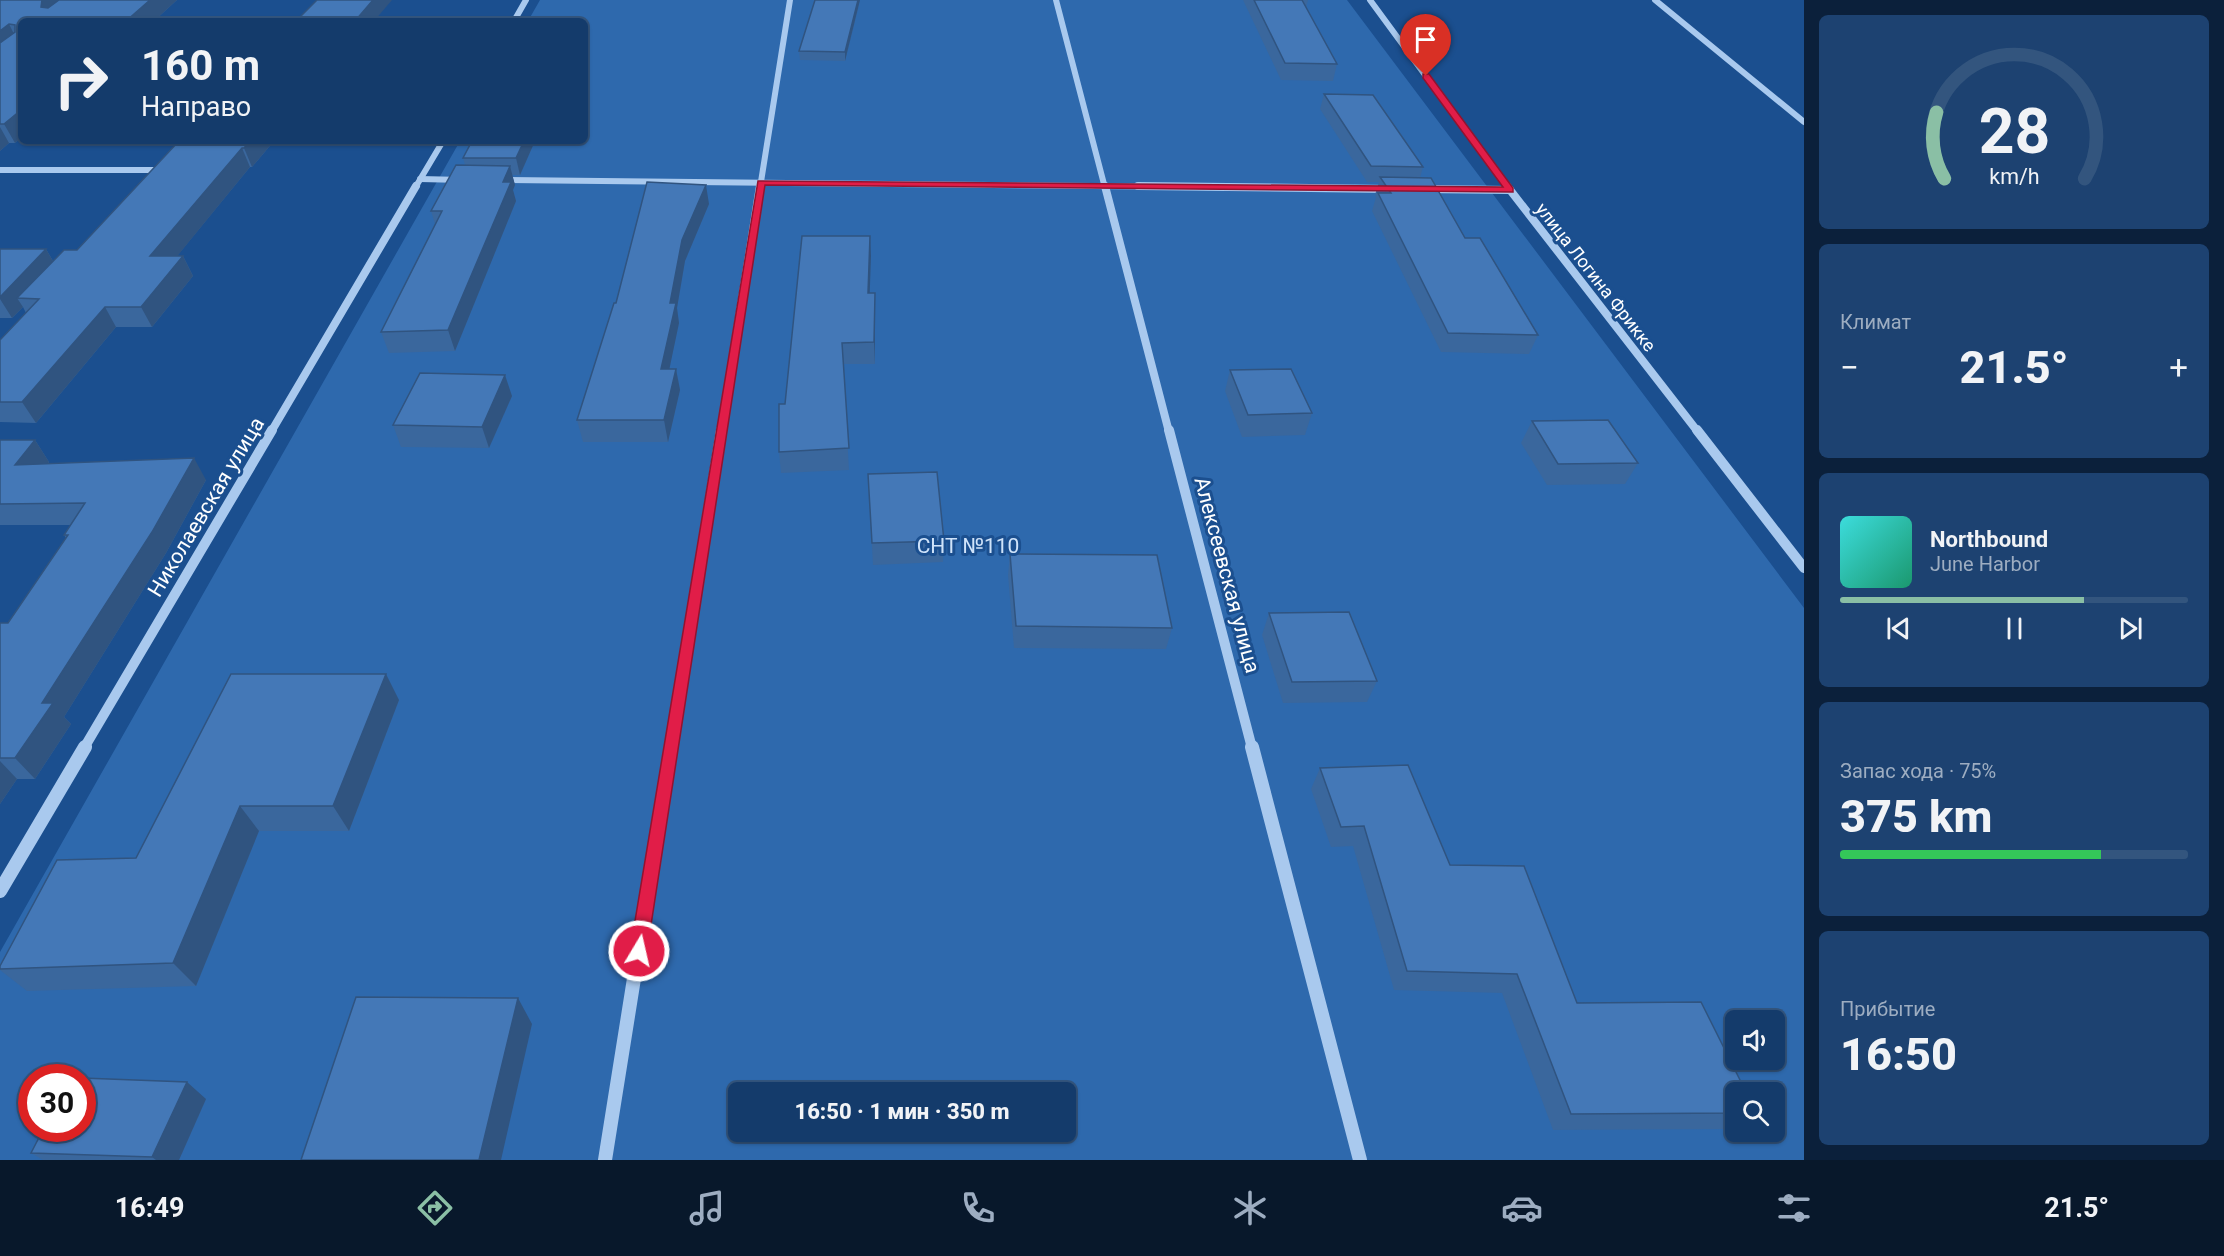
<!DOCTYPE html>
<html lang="ru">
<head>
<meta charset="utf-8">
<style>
	body { margin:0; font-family:Roboto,sans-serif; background:#1d4271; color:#f1f3f6; height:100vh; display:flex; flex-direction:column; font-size:22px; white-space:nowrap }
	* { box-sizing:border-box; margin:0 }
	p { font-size:20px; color:#9dadc1 }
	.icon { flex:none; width:33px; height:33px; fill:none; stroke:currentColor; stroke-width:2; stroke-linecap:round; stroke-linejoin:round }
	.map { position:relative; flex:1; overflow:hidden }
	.sheet { display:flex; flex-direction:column; gap:15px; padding:15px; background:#0b203b; width:420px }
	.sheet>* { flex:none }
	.hud { position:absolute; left:18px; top:18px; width:570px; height:126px; border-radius:9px; box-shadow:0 2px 4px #0004,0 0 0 2px #33557e; background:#143b6b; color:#f1f3f6; overflow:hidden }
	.tools { position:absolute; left:1725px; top:1010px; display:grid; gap:12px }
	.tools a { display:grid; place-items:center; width:60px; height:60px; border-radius:9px; background:#143b6b; box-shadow:0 2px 4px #0004,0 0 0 2px #33557e; font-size:30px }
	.speed { position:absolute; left:18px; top:1064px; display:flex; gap:12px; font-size:30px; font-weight:700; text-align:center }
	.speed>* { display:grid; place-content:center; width:78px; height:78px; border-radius:50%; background:#143b6b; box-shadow:0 2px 4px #0004,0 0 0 2px #33557e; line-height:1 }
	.speed .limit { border:9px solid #d22; background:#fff; color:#111 }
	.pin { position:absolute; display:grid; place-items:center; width:51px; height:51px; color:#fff; margin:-62px -26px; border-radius:50% 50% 50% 0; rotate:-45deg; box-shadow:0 0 6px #0007 }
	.pin .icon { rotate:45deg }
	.me { position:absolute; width:66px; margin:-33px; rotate:9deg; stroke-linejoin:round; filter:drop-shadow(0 0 4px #0008) }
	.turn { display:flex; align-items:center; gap:21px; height:126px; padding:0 24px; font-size:27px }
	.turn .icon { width:78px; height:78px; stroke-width:2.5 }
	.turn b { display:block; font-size:42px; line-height:51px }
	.big { font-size:45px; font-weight:800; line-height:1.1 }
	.sheet .widget { flex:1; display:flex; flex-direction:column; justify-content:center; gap:9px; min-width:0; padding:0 21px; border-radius:9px; background:#1d4271 }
	.sheet .dial { align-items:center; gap:0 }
	.dial svg { height:156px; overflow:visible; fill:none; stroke:#33557e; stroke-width:7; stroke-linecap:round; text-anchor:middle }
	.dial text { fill:#f1f3f6; stroke:none }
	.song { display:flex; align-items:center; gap:18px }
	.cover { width:72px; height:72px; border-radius:9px; background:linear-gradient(135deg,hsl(180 70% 55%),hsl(160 70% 35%)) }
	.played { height:6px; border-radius:3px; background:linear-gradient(90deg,#8abfa5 70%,#33557e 70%) }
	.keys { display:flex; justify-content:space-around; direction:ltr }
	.heat { display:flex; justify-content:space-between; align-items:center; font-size:33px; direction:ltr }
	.charge { height:9px; border-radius:4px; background:linear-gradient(90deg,#34c759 75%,#33557e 0) }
	.trip { position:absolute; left:728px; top:1082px; width:348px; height:60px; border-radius:9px; background:#143b6b; box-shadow:0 2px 4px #0004,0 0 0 2px #33557e; font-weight:800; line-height:60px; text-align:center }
	.tab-bar { display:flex; height:96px; justify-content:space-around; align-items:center; background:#08182b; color:#9dadc1 }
	.tab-bar .icon { width:42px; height:42px }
	.tab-bar .active { color:#8abfa5 }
	.tab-bar b { font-size:27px; color:#f1f3f6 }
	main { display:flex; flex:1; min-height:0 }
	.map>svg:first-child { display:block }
</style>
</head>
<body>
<main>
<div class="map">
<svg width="1804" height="1160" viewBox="0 0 1804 1160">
	<rect width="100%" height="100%" fill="#1b4f8f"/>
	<!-- green -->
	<path fill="#2e69ad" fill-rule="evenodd" d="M540 0H1347L1804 608V1160H0V952L460 141H585V21H528ZM1736 1020H1774V1059H1736ZM32 1077H82V1128H32ZM738 1092H1065V1131H738ZM1736 1092H1774V1131H1736Z"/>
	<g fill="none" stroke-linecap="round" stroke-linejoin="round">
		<!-- minor-far3 -->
		<g stroke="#a9c9ee" stroke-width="6">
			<path d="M1056 0 1105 188"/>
			<path d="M1370 0 1508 188"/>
			<path d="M1655 0 1804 122"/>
			<path d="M514 21 526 0"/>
			<path d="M0 170H161"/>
			<path d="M420 179 463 180"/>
			<path d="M499 180 1286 188"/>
			<path d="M415 188 443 141"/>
			<path d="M760 188 790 0"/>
		</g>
		<!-- minor-far2 -->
		<g stroke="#a9c9ee" stroke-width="8">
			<path d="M1105 186 1169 432"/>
			<path d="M1138 186 1390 189"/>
			<path d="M1507 186 1698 432"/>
			<path d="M1423 189 1510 190"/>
			<path d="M271 432 416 186"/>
			<path d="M721 432 760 186"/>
		</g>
		<!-- minor-far1 -->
		<g stroke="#a9c9ee" stroke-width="10">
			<path d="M1169 430 1252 748"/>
			<path d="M1697 430 1804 568"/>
			<path d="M84 748 272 430"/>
			<path d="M671 748 721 430"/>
		</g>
		<!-- minor -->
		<g stroke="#a9c9ee" stroke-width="14">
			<path d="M1252 747 1360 1160"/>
			<path d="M0 891 85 747"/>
			<path d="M605 1160 671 747"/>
		</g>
	</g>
	<!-- wall -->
	<g fill="#3a679d">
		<path d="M0 0H177L154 21H21V138L15 143H9L0 151Z"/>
		<path d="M815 0H860L845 61 800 60 799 51Z"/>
		<path d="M1243 0H1308L1306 8 1337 64 1333 81 1281 80Z"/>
		<path d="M1324 94 1423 167 1420 178 1538 335 1529 354 1441 352 1372 211 1376 197 1375 195 1379 182H1367L1320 109Z"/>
		<path d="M179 141H274L252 167H250L177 256H183L193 276 152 327H116L36 423 0 422V340L26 313 23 307 12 318H0V249H46L53 261 77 250Z"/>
		<path d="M535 141 520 175H512L515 185 513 190 516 201 455 351 389 353 381 332 435 224 431 211 465 165 463 158Z"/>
		<path d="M709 204 685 261 677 308 679 323 669 369H676L680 390 668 442H583L577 420 616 303Z"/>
		<path d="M870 236 869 293 875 314V364H843L849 470 781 473 779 452Z"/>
		<path d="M1230 370 1312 413 1305 435 1242 437 1225 391Z"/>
		<path d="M512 396 489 448 401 447 393 425Z"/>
		<path d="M1532 421 1638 463 1625 484 1547 485 1521 443Z"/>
		<path d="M0 440H35L49 462 48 464 206 480 166 553 64 717 71 724 35 779H17L0 804V623H8L66 538 64 535 71 525H0Z"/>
		<path d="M868 474 944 541 943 562 873 565Z"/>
		<path d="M1010 554 1172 628 1166 649 1014 648 1008 575Z"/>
		<path d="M1269 613 1377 681 1367 702 1283 703 1262 635Z"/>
		<path d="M399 700 349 831H259L196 986 27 991 0 970V966L136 858Z"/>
		<path d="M1320 768 1450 865 1577 1003 1736 1092V1128L1733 1129 1553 1130 1502 993 1394 990 1353 846 1331 847 1311 789Z"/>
		<path d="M206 1099 179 1160H43L31 1153Z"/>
	</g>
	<!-- shaded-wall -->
	<g fill="#305480">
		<path d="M42 0H75L51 17 41 7Z"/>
		<path d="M150 0H177L154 21H126Z"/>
		<path d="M373 0H392L374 21H355Z"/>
		<path d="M858 0H860L845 61V52Z"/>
		<path d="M9 24 18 42 0 56V31Z"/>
		<path d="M21 110V138L15 143 4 124Z"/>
		<path d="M0 127 9 143 0 151Z"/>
		<path d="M250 141H274L252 167 244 148Z"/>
		<path d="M524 141H535L520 175 516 158Z"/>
		<path d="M242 148 250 167 161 276 150 256Z"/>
		<path d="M510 166 515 185 513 190 516 201 455 351 448 330 503 182Z"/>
		<path d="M706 185 709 204 685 261 677 308 679 323 665 390 661 369 670 303 682 240Z"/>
		<path d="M870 236 871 256 869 314 868 293Z"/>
		<path d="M46 249 58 270 17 298 23 307 12 318 0 299V297Z"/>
		<path d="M183 256 193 276 152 327 141 307Z"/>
		<path d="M875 293V364L874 342Z"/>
		<path d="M105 307 116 327 36 423 22 402Z"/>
		<path d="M676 369 680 390 668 442 664 420Z"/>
		<path d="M505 375 512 396 489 448 482 427Z"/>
		<path d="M35 440 49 462 30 487 15 465Z"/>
		<path d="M194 458 206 480 166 553 64 717 71 724 35 779 15 758 42 703Z"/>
		<path d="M386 674 399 700 349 831 333 806Z"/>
		<path d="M0 761 17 779 0 804Z"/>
		<path d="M240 806 259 831 196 986 173 963Z"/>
		<path d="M518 998 532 1024 501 1160H479Z"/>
		<path d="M187 1082 206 1099 179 1160H156L152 1157Z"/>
	</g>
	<!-- building -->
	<g fill="#4478b7" stroke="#305480" stroke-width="1.5">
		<path d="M0 0H42L41 7 48 8 59 0H150L126 21H21V110L4 124H0V43L15 32V25L9 24 0 31Z"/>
		<path d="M317 0H373L355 21H296Z"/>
		<path d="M815 0H858L845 52 799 51Z"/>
		<path d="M1254 0H1302L1337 64 1285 63Z"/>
		<path d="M1324 94 1373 95 1423 167 1371 166Z"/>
		<path d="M179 141H250L244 148H242L150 256H183L141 307H105L22 402H0V340L39 299 17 298 64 250H77Z"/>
		<path d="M472 141H524L516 158H463Z"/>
		<path d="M456 165 510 166 503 182H511L448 330 381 332 442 211H431Z"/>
		<path d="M1380 177 1431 178 1465 238H1480L1538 335 1448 333 1378 193H1391Z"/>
		<path d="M647 182 706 185 682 240 670 303H676L661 369H676L664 420H577L614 303H616Z"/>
		<path d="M802 236H870L868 293H875L874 342 842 343 849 448 779 452V404H785Z"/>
		<path d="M0 249H46L0 297Z"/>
		<path d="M1291 369 1312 413 1248 415 1230 370Z"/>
		<path d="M420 373 505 375 482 427 393 425Z"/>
		<path d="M1608 420 1638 463 1558 464 1532 421Z"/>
		<path d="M0 440H35L15 465 194 458 152 532 42 703H53L15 758H0V623H8L68 535H64L85 503 0 504Z"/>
		<path d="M937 472 944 541 872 543 868 474Z"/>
		<path d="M1010 554 1157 555 1172 628 1016 626Z"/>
		<path d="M1349 612 1377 681 1292 682 1269 613Z"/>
		<path d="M231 674H386L333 806H240L173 963 0 969V966L57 860 136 858Z"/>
		<path d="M1408 765 1450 865 1524 866 1577 1003 1701 1002 1746 1092H1736V1113L1571 1114 1517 974 1407 971 1364 826 1341 827 1320 768Z"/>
		<path d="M356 997 518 998 479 1160H301Z"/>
		<path d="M82 1078 187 1082 152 1157 31 1153 44 1128H82Z"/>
	</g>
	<!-- route -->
	<path fill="#e11d48" stroke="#92132f" stroke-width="1.5" d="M1423 74H1429L1513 188V192L765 185 647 951 645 956 639 959 632 956 630 951 758 181 1503 187 1423 78Z"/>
	<g text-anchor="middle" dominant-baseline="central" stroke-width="6" stroke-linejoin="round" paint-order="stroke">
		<!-- far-street labels -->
		<g font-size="18" fill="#fff" stroke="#1b4f8f">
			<text transform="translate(1596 277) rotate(52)">улица Логина Фрикке</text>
		</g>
		<!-- street labels -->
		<g font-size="21" fill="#fff" stroke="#1b4f8f">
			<text transform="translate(206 507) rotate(-59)">Николаевская улица</text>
			<text transform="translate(1227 575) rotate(75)">Алексеевская улица</text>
		</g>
		<!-- park labels -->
		<g font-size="21" fill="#cfe3fa" stroke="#1b4f8f">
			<text x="968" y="546">СНТ №110</text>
		</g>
	</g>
</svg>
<div class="tools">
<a><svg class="icon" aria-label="sound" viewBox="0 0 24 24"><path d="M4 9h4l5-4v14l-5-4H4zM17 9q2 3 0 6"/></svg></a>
<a><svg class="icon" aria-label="search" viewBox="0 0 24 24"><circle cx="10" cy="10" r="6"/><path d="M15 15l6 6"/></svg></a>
</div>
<div class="speed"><div class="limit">30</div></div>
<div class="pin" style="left:1426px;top:76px;background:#d93025"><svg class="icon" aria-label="arrive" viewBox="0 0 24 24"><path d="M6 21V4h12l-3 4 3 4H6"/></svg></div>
<svg class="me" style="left:639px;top:951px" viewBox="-20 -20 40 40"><circle r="17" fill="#e11d48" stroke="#fff" stroke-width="3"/><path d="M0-11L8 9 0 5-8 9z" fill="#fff"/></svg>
<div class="trip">16:50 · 1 мин · 350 m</div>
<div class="hud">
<div class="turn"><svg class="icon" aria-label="right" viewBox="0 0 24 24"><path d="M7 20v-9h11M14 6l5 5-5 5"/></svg><div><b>160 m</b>Направо</div></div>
</div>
</div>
<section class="sheet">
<div class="widget dial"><svg viewBox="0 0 100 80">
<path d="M14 69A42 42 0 1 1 86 69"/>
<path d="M14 69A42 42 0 0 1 10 35" stroke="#8abfa5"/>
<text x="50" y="56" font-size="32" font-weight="700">28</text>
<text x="50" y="72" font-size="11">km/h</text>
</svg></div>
<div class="widget"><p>Климат</p>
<div class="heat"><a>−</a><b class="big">21.5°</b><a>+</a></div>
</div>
<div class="widget">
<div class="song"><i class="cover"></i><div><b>Northbound</b><p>June Harbor</p></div></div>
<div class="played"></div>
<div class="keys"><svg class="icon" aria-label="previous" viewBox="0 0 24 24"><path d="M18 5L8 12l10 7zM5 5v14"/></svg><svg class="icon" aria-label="pause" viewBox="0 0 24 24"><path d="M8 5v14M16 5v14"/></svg><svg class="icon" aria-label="next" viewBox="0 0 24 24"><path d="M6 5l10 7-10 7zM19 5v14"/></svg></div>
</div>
<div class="widget"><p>Запас хода · 75%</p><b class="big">375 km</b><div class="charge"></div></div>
<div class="widget"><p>Прибытие</p><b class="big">16:50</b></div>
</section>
</main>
<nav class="tab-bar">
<b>16:49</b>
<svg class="icon active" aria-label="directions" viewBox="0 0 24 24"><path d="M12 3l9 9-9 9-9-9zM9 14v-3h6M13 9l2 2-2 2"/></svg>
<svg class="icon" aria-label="music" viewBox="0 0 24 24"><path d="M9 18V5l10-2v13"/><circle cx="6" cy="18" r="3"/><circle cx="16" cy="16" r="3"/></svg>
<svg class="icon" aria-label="phone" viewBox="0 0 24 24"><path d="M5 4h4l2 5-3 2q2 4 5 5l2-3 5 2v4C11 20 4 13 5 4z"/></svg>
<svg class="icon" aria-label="climate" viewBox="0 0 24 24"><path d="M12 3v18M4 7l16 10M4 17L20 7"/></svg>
<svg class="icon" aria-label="car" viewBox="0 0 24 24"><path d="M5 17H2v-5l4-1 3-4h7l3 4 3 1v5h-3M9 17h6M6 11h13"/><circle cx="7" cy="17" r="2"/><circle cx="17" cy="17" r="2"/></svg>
<svg class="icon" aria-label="filters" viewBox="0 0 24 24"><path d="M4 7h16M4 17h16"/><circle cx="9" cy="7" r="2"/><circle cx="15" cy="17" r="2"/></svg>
<b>21.5°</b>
</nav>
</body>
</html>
